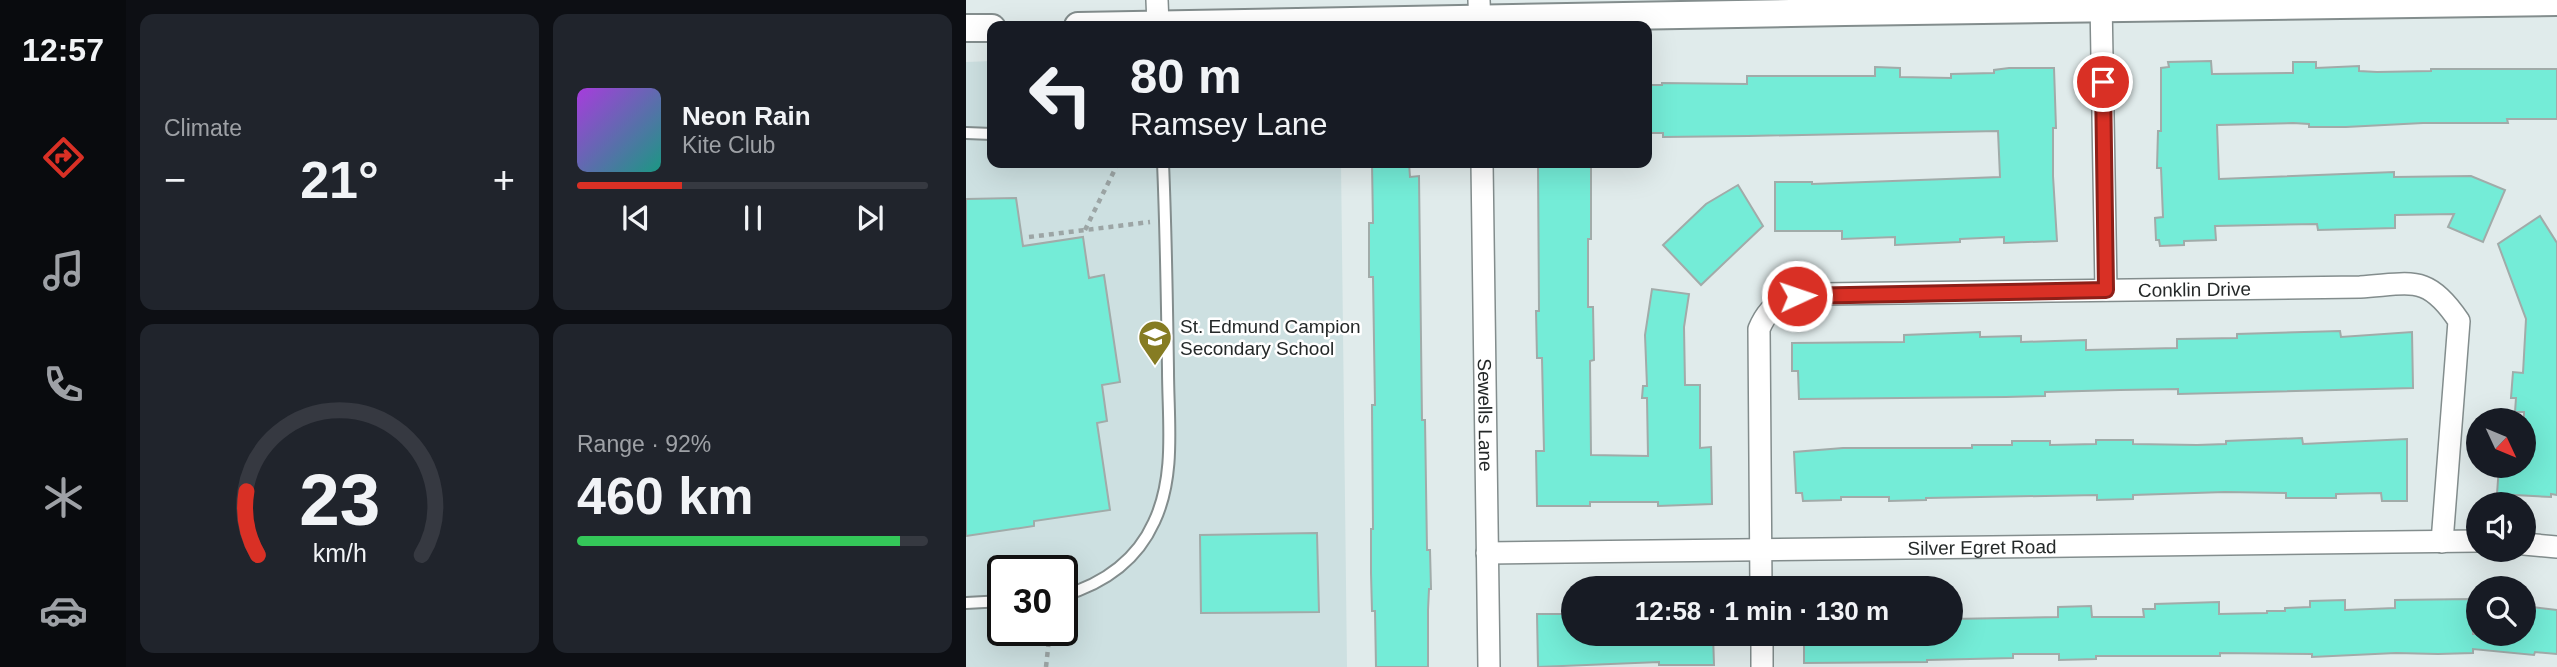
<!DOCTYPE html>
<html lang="en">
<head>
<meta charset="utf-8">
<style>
	body { margin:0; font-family:Arial,sans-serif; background:#20242c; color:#f1f3f6; height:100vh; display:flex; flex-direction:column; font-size:26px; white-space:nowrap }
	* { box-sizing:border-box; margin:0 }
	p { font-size:23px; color:#9ea1a6 }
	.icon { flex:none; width:38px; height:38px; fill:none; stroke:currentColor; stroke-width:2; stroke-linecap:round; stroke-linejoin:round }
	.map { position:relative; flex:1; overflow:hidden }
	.details { display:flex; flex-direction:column; gap:14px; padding:14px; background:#0d0f14; width:840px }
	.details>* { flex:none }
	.banner { position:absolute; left:21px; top:21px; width:665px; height:147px; border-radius:14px; box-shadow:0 7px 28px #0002; background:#171b24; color:#f1f3f6; overflow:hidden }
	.needle { width:46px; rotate:134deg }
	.tools { position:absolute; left:1500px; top:408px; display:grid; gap:14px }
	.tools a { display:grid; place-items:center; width:70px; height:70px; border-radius:50%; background:#171b24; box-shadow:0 7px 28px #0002; font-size:35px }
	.speed { position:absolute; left:21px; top:555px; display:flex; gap:14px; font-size:35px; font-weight:700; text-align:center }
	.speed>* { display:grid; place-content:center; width:91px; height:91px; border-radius:50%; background:#171b24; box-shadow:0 7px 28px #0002; line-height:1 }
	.speed .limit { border:4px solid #111; border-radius:10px; background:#fff; color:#111 }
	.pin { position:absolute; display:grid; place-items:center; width:60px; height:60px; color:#fff; margin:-30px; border:4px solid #fff; border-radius:50%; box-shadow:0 2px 7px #0007 }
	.me { position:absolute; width:77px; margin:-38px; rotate:87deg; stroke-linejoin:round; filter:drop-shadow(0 0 5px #0008) }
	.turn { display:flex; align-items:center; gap:24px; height:147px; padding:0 28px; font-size:32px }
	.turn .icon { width:91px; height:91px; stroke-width:2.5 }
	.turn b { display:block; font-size:49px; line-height:60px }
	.big { font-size:52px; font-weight:600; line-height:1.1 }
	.details .card { flex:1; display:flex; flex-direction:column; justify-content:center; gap:10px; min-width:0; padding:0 24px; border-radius:14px; background:#20242c }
	.details .dial { align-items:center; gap:0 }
	.dial svg { height:182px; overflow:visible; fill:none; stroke:#363941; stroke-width:7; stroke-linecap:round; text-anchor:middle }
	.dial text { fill:#f1f3f6; stroke:none }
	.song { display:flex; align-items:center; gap:21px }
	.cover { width:84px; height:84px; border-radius:10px; background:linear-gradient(135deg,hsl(280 70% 55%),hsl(170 70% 35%)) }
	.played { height:7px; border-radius:4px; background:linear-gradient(90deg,#d93025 30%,#363941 30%) }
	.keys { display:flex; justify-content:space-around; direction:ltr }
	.heat { display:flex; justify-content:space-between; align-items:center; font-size:38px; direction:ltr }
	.charge { height:10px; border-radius:5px; background:linear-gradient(90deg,#34c759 92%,#363941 0) }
	.details .tiles { flex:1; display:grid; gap:14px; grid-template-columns:repeat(2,1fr) }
	.trip { position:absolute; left:595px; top:576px; width:402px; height:70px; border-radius:35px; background:#171b24; box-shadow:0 7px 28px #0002; font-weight:600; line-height:70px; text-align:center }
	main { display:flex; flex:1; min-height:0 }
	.dock { display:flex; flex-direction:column; width:126px; justify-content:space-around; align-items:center; background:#090b0e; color:#9ea1a6 }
	.dock .icon { width:49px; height:49px }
	.dock .selected { color:#d93025 }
	.dock b { font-size:32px; color:#f1f3f6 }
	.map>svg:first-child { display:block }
</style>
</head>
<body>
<main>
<nav class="dock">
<b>12:57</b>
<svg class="icon selected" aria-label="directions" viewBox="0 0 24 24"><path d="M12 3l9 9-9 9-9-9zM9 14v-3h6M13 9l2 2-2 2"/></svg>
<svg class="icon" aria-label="music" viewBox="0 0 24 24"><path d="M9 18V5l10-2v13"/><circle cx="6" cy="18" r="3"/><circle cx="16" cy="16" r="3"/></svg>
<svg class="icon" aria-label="phone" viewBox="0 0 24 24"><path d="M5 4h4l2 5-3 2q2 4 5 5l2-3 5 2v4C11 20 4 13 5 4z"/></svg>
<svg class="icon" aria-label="climate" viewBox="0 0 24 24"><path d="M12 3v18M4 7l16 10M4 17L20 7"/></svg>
<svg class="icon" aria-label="car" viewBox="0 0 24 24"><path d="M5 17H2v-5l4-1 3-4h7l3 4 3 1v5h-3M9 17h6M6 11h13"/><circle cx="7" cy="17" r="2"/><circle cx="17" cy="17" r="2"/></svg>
</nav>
<section class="details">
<div class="tiles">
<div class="card"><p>Climate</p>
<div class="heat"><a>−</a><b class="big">21°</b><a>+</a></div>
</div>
<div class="card">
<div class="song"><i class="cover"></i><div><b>Neon Rain</b><p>Kite Club</p></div></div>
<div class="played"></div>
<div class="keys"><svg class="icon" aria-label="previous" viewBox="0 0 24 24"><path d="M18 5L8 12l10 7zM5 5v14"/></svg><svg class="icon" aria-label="pause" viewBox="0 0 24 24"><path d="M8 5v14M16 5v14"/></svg><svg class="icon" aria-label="next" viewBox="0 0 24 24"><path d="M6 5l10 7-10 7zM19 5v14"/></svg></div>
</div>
<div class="card dial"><svg viewBox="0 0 100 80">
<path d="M14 69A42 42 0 1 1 86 69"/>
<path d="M14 69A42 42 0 0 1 9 41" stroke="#d93025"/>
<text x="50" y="56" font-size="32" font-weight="700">23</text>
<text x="50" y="72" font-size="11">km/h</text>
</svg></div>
<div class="card"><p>Range · 92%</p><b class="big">460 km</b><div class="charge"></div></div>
</div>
</section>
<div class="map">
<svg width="1591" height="667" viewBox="0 0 1591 667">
	<rect width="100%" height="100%" fill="#e0ebeb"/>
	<!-- built -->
	<path fill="#cde0e1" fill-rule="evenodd" d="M26 61V163H375L381 667H0V62ZM37 570H96V630H37Z"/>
	<!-- building -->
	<g fill="#74ecd7" stroke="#a1aba9" stroke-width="2">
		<path d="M1245 61 1246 74 1327 73V62H1350V68L1393 66V71L1411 72 1465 71V69H1591V119H1541L1542 123H1457L1380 127H1343V124L1327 123 1251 125 1253 179 1428 172V177L1505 176 1539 190 1517 242 1482 227 1488 214 1429 215V228L1352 230 1351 224 1249 226 1250 240 1218 241V245L1194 246 1193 240H1190L1189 218 1197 217 1195 168H1191L1192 131H1195V68L1203 67 1202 62Z"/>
		<path d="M909 67 934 68V77L985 78V74L1028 73V70L1043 68H1088L1090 128H1087V176L1091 241 1038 243V237L994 239V242L929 245V237L876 239V231H809V182H846V184L1034 177 1032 131 782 136 697 137V133H681V85H696V83L781 84V76H909Z"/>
		<path d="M406 163H443L444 177 453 176 456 420H459L461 550H464L465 589H463L462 610V667H410L409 611H406L405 573V529H407L406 405H409L407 277H403V223H407Z"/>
		<path d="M572 163H625V239H622V307H627L628 360 624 361 625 455 682 456 681 398H676L677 386H681L679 335 686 289 723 294 718 327 719 385H734V448L745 447 746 504 692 506V502H624V506H571L570 451H578L576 358H571L570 311H573Z"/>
		<path d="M772 185 797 226 735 285 697 245 740 204Z"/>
		<path d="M50 198 57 246 117 237 123 278 138 275 154 382 136 385 141 421 131 423 144 510 68 521V526L0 536V199Z"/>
		<path d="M1574 216 1591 243V495L1585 494V497L1531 494 1533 466H1558V412H1549L1550 398H1545L1547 372 1557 373 1560 319 1532 244Z"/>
		<path d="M1374 331 1375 337 1446 332 1447 388 1212 394V389L1154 390 1079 392V396L1040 397 833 399 832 371H826V343L938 342V335L1014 332V337L1055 336V342L1120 340V350L1211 348V339L1271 338V334Z"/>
		<path d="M1336 438 1337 444 1441 439V501H1416L1415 493 1370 494V498H1320V493L1259 492 1167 495V499L1131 500V495L960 498V500L923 501V497H875V500L837 501 836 493H830L828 452 877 448H1006V445H1046V441H1084V445L1130 444V440H1167V444L1231 445 1260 444V441Z"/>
		<path d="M351 533 353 612 235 613 234 535Z"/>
		<path d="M1506 599 1507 634H1558V606L1591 610V654L1569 652 1568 655 1507 649V653L1472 654 1430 653 1346 657V654L1254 653V656H1130V659L1093 660V654H1047V658L961 660V662L838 663V634H985V619L1092 617V607L1125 606 1126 617H1178L1177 609H1189V604L1253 602V614L1301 613V611H1319V608L1344 607V601L1379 600V610L1429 608V600Z"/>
		<path d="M571 614H607V634H747L748 665H693V662L572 667Z"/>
	</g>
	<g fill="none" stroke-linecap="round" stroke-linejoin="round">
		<!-- service casing -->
		<g stroke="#838d8d" stroke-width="14">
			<g id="service">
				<path d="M0 133 26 134"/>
				<path d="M96 596C137 584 170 562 188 522 210 476 202 420 202 370 201 301 200 232 197 163"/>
				<path d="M0 603 37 601"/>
			</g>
		</g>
		<!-- minor casing -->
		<g stroke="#838d8d" stroke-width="24">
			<g id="minor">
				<path d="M191 0 192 25"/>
				<path d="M513 0 514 26"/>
				<path d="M1135 0 1140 290"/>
				<path id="s1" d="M516 163 523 667"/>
				<path d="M1558 544 1591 547"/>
				<path id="s2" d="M521 553 1512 541"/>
				<path id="s3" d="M795 588 793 329C806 298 825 296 856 294L1394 287C1445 284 1461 273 1493 321L1476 542"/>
				<path d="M796 634V667"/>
			</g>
		</g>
		<!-- tertiary casing -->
		<g stroke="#838d8d" stroke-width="30">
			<g id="tertiary">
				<path d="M112 26 879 12 1591 2"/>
				<path d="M0 28H26"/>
			</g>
		</g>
		<!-- path -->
		<g stroke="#9ca5a5" stroke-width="4.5" stroke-dasharray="5 5" stroke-linecap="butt">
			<path d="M119 230 152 163"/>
			<path d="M63 237 184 222"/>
			<path d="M80 667 84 630"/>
		</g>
		<!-- service -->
		<use href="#service" stroke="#fff" stroke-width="10"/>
		<!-- minor -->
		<use href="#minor" stroke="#fff" stroke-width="21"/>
		<!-- tertiary -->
		<use href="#tertiary" stroke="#fff" stroke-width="26"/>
	</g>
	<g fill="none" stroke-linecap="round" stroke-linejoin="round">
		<!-- route casing -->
		<g stroke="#8d1f18" stroke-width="18">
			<path id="route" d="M831 296 1140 290 1137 82"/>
		</g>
		<!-- route -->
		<use href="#route" stroke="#d93025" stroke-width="12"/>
	</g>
	<!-- icons -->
	<defs>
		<g id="school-pin" transform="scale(1.75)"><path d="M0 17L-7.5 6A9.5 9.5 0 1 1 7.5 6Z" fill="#867c23" stroke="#fff"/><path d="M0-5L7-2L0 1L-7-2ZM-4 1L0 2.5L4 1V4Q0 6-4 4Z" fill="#fff"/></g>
	</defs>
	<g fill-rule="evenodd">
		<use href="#school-pin" x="189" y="337"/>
	</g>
	<g text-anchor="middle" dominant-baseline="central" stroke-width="5" stroke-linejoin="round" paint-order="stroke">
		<!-- street labels -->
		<g font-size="19" fill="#252929" stroke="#fff">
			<text stroke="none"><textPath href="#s3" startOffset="709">Conklin Drive</textPath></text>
			<text stroke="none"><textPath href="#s1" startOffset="252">Sewells Lane</textPath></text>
			<text stroke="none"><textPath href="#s2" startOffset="495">Silver Egret Road</textPath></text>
		</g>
		<!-- poi labels -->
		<g font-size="19" fill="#252929" stroke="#fff" text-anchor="start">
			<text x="214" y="326">St. Edmund Campion<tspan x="214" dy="22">Secondary School</tspan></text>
		</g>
	</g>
</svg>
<div class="tools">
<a><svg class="needle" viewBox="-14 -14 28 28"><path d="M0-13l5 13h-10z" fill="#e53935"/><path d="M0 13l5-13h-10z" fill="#9ea1a6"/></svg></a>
<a><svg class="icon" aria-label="sound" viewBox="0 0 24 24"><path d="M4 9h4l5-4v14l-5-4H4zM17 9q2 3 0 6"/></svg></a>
<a><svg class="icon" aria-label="search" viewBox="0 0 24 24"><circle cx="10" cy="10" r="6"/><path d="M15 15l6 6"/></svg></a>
</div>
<div class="speed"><div class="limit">30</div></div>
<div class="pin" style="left:1137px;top:82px;background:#d93025"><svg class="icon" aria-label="arrive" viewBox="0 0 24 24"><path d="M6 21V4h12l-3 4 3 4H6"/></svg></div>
<svg class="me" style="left:831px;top:296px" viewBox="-20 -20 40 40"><circle r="17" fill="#d93025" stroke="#fff" stroke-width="3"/><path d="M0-11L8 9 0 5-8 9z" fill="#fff"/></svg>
<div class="trip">12:58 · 1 min · 130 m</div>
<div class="banner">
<div class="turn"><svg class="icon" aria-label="left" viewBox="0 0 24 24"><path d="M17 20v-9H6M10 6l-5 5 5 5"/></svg><div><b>80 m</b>Ramsey Lane</div></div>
</div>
</div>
</main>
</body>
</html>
